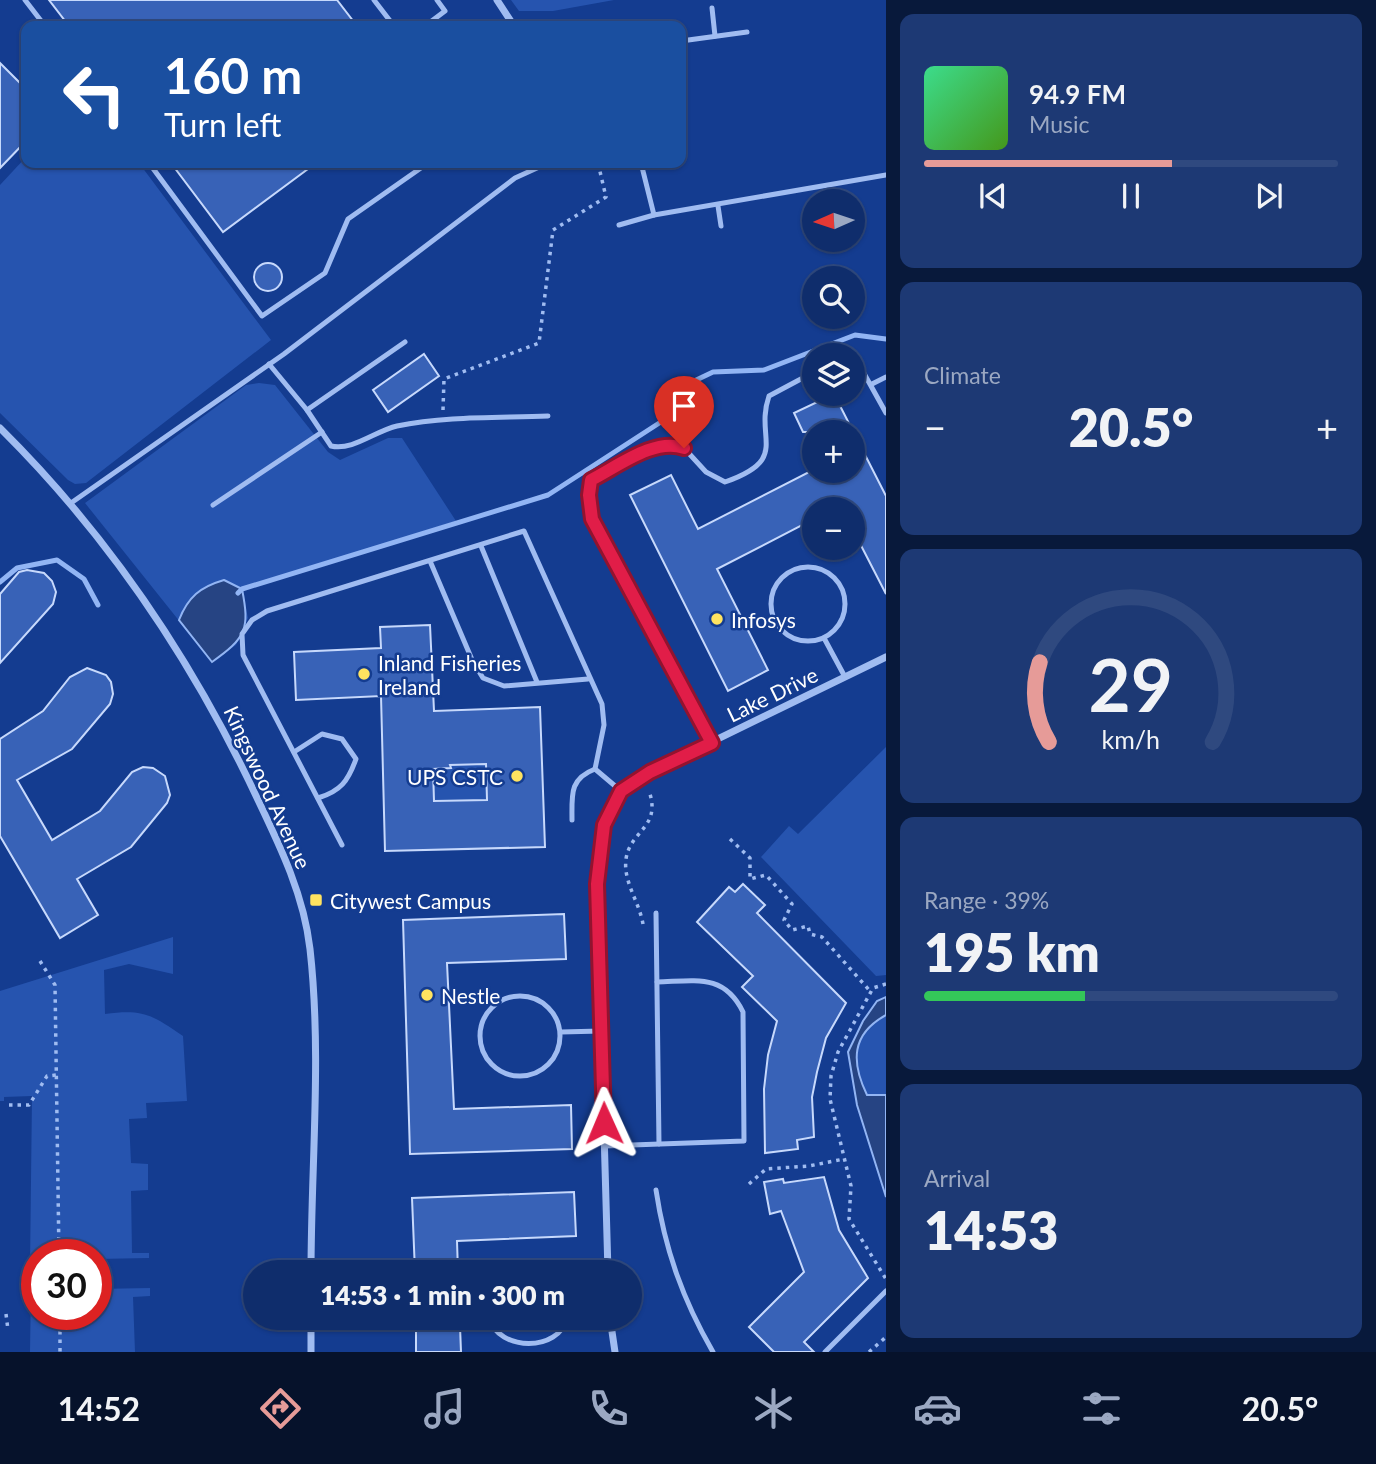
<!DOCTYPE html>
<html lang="en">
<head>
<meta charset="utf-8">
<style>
	body { margin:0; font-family:Lato,sans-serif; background:#1d3974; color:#f1f3f6; height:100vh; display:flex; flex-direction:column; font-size:26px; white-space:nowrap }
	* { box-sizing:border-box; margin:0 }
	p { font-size:23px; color:#9ba8c2 }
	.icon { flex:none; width:38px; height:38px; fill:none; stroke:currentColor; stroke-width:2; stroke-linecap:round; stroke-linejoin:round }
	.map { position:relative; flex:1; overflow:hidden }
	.sheet { display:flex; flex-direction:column; gap:14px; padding:14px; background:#08193b; width:490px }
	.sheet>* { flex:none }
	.banner { position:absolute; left:21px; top:21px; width:665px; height:147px; border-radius:14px; box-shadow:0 2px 5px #0004,0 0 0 2px #2f497f; background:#1a4fa0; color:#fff; overflow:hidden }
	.needle { width:46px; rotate:267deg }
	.buttons { position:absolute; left:802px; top:189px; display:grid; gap:14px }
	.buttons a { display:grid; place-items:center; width:63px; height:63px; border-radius:50%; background:#0f2d6c; box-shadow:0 2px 5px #0004,0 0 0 2px #2f497f; font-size:35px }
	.speed { position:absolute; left:21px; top:1239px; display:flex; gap:14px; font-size:35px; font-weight:700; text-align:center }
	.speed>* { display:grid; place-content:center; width:91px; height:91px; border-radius:50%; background:#0f2d6c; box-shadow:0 2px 5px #0004,0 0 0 2px #2f497f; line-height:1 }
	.speed .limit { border:10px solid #d22; background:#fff; color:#111 }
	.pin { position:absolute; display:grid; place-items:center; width:60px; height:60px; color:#fff; margin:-72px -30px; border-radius:50% 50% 50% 0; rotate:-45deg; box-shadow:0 0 7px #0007 }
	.pin .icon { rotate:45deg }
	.me { position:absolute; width:77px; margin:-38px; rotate:359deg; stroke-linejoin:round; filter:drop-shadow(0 0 5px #0008) }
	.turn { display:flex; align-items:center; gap:24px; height:147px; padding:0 28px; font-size:32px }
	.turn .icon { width:91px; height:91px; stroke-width:2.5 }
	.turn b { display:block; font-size:49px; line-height:60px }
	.big { font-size:52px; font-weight:800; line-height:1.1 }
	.sheet .card { flex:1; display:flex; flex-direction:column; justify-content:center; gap:10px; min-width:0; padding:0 24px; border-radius:14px; background:#1d3974 }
	.sheet .dial { align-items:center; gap:0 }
	.dial svg { height:182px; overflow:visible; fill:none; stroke:#2f497f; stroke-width:7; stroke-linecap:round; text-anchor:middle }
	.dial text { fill:#f1f3f6; stroke:none }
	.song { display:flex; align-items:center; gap:21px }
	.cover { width:84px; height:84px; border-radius:10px; background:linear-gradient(135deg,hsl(150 70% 55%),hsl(100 70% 35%)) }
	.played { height:7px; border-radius:4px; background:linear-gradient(90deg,#e69b98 60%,#2f497f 60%) }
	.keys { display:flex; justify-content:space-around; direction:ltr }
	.heat { display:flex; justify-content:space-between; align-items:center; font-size:38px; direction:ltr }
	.charge { height:10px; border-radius:5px; background:linear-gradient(90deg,#34c759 39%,#2f497f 0) }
	.trip { position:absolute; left:243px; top:1260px; width:399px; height:70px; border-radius:35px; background:#0f2d6c; box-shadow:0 2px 5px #0004,0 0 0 2px #2f497f; font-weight:800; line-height:70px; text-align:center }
	.tab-bar { display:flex; height:112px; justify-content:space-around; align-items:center; background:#06122b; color:#9ba8c2 }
	.tab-bar .icon { width:49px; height:49px }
	.tab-bar .active { color:#e69b98 }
	.tab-bar b { font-size:32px; color:#f1f3f6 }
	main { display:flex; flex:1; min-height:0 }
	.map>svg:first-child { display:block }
</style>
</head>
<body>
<main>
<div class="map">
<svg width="886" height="1352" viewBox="0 0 886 1352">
	<rect width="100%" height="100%" fill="#143c90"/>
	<!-- green -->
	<g fill="#2654af">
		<path d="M511 0H614L553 11H519Z"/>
		<path d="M26 157V163H139L271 340 86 483 75 484 68 480 0 413V185Z"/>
		<path d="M259 383 275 385 328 452 340 460 388 438H402L456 521 242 589 248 618 236 645 212 662 85 503 246 385Z"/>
		<path d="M886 747V975L876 976 761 857 789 826 798 834Z"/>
		<path d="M490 763 487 800 430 801 433 769 450 768V765Z"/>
		<path d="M173 937V974L129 964 104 970 105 1014C144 1009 152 1015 183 1036L187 1101 146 1103 147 1118 129 1119 131 1163 148 1164V1190L131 1191 132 1253H149V1258L96 1259V1255H37V1265H30L32 1096 4 1097V1101H0V991Z"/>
		<path d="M886 1015V1095L867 1096C851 1062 851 1034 886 1015Z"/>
		<path d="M37 1284V1314H96V1289L150 1288V1296L133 1297 135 1352H30L31 1285Z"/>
	</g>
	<!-- water -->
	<g fill="#264483" stroke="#92b5f4" stroke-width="2">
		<path d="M224 580 242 589C250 629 246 638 212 662L179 620C188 597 200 587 224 580Z"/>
		<path d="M886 997V1015C851 1034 851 1062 867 1095H886V1197L857 1105 848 1052 863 1021 877 1001Z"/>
	</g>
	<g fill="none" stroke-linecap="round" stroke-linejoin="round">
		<!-- stream -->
		<g stroke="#92b5f4" stroke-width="5">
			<path d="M0 582 17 568 57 560 84 579 98 605"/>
			<path d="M238 593 242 589 548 495 667 418 690 383 713 372 764 370 855 335 886 339"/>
		</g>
	</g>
	<!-- building -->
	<g fill="#3862b7" stroke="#c7d9fc" stroke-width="2" fill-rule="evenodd">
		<path d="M49 0H337L357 26H69Z"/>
		<path d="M0 63 26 89V141L0 168Z"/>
		<path d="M171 163H316L223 232Z"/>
		<circle cx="268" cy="277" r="14"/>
		<path d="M424 354 439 376 388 412 373 390Z"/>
		<path d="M834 394 886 496V594L852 528V509H814V519L717 569 768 670 728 691 630 495 671 475 698 529 811 471H852V432H803L794 413Z"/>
		<path d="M27 570 44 573 52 581 56 592 53 604 0 663V594L19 572Z"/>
		<path d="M430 625 434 711 540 707 545 847 385 851 381 696 296 700 294 652 381 648 380 627ZM486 764 487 800 434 801 433 769 451 768 450 765Z"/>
		<path d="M87 668 106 675 111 682 113 694 110 704 72 749 17 780 52 840 100 811 132 772 143 767 153 768 165 776 170 795 167 803 131 847 77 879 98 915 60 938 0 836V739L43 711 70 677Z"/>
		<path d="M743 884 765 905 757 913 846 1003 826 1038 817 1072 812 1097 814 1137 797 1140 798 1149 765 1153 764 1089 768 1055 777 1021 742 987 753 976 697 922 729 887 735 892Z"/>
		<path d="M564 914 566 959 447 963 454 1109 571 1105 572 1149 410 1154 403 920Z"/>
		<path d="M824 1177 839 1230 868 1278 804 1342 814 1352H774L749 1327 804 1272 781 1211 770 1214 764 1182 783 1179 784 1183Z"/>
		<path d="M574 1192 576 1236 457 1241 458 1272H415L412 1198Z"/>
		<path d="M460 1326 461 1352H416V1327Z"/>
	</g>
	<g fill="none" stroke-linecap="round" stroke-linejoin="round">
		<!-- path -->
		<g stroke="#a0bcf1" stroke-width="3.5" stroke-dasharray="3.5 5" stroke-linecap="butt">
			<path d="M603 26H606"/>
			<path d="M443 410 444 379 539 343 553 230 606 197 598 163"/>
			<path d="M730 839 750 858V879L766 875 792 904 784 920 792 930 808 926 810 934 822 937 870 991"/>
			<path d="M643 924C639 901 623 882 626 859 630 831 660 828 650 794"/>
			<path d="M40 961 55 985 59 1255"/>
			<path d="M886 984 873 988 838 1052 831 1076 830 1099 851 1186 849 1219 886 1279"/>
			<path d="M9 1105H29L47 1076 56 1075"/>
			<path d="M749 1184 766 1169 809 1166 844 1159"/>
			<path d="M6 1314 8 1330"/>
			<path d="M60 1314V1352"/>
			<path d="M869 1352 886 1337"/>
		</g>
		<!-- lane -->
		<g stroke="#a0bcf1" stroke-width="5">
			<path d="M25 0 45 26"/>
			<path d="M374 0 394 26"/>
			<path d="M712 8 715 36"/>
			<path d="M425 26 445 11 437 0"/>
			<path d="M681 41 747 32"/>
			<path d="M149 163 262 316 325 273 348 219 428 163"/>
			<path d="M641 163 654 215"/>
			<path d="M718 206 721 226"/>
			<path d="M619 225 654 215 886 175"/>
			<path d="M269 364 307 410 331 446C353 451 375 431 397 426 445 416 498 418 548 416"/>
			<path d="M852 364 861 368 886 413"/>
			<path d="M872 384 886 377"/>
			<path d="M307 410 405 342"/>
			<path d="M71 503 284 354 515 178 548 163"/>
			<path d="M213 505 322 432"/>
			<path d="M481 546 537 682"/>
			<path d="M430 561 473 662 483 678 504 686 588 679"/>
			<circle cx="808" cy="604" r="37"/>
			<path d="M824 638 845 677"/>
			<path d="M712 743 592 519 589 495 591 480 653 449 671 443 684 448 706 472 725 482C791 459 754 439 769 396L814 372"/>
			<path d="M294 752 322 734 342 739 356 759C348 781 341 791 318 798"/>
			<path d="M572 820C572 795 569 779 595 769"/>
			<path d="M342 845 243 655 242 634 252 620 267 611 524 531 602 704 604 725 595 769 621 791"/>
			<path d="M656 913 659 1144"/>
			<circle cx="520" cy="1036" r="40"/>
			<path d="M561 1032 601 1031"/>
			<path d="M604 1146 744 1141 743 1012C724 973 695 981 657 982"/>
			<path d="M656 1190C665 1250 683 1300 713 1352"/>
			<path d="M513 1272 532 1270 543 1272"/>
			<path d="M489 1318C499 1352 559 1352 567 1318"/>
			<path d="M825 1352 886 1291"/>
		</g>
		<!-- street -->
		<g stroke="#a0bcf1" stroke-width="7">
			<path d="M497 0 514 26"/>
			<path d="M0 428C109 536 193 661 258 800 281 848 304 896 310 949 322 1056 311 1165 311 1272"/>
			<path d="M608 1272 597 884C598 855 599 812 622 790 630 783 641 778 650 772L886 657"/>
			<path d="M311 1318V1352"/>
			<path d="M610 1318 615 1352"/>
		</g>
	</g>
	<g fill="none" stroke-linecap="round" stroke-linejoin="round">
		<!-- route casing -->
		<g stroke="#92132f" stroke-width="18">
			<path id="route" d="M604 1123 597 884 604 825 621 791 650 772 712 743 592 519 589 495 591 480C617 467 655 437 684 448"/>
		</g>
		<!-- route -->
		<use href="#route" stroke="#e11d48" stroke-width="12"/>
	</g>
	<!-- markers -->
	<g fill="#ffe360" stroke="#143c90" stroke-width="2.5">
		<circle cx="717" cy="619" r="7"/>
		<circle cx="364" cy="674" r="7"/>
		<circle cx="517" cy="776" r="7"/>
		<rect x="309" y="893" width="14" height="14" rx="3.5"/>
		<circle cx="427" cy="995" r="7"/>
	</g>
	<g text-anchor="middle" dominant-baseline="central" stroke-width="5" stroke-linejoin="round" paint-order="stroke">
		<!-- poi labels -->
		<g font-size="21" fill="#fff" stroke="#143c90" text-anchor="start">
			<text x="731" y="619">Infosys</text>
			<text x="378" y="662">Inland Fisheries<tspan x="378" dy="24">Ireland</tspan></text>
			<text x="503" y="776" text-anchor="end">UPS CSTC</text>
			<text x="330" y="900">Citywest Campus</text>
			<text x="441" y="995">Nestle</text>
		</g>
		<!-- street labels -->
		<g font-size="21" fill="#fff" stroke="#143c90">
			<text transform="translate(772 694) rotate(-26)">Lake Drive</text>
			<text transform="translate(268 787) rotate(65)">Kingswood Avenue</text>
		</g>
	</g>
</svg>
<div class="buttons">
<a><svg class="needle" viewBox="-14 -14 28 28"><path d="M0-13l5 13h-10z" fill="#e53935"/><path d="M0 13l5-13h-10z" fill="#9ba8c2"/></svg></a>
<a><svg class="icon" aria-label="search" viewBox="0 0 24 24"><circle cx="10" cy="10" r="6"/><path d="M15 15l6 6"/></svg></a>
<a><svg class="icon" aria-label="layers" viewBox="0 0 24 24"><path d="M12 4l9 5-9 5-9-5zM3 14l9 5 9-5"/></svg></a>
<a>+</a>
<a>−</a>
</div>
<div class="speed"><div class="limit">30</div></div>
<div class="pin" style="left:684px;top:448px;background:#d93025"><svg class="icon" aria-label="arrive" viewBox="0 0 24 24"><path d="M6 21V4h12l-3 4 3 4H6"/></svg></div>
<svg class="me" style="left:604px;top:1123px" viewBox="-20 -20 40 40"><path d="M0-17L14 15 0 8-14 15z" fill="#e11d48" stroke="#fff" stroke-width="4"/></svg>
<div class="trip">14:53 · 1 min · 300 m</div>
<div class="banner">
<div class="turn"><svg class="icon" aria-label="left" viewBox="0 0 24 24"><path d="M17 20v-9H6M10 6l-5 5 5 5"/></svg><div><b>160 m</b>Turn left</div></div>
</div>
</div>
<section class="sheet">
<div class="card">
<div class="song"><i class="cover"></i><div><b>94.9 FM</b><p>Music</p></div></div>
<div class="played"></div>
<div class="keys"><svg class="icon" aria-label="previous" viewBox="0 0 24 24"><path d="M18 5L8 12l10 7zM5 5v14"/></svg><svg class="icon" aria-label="pause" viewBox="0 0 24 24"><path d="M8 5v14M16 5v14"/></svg><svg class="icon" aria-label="next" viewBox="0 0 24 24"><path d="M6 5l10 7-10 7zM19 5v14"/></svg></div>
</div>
<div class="card"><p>Climate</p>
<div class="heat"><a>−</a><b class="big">20.5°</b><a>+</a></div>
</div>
<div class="card dial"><svg viewBox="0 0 100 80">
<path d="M14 69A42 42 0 1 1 86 69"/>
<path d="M14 69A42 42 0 0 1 10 34" stroke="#e69b98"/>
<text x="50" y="56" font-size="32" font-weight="700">29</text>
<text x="50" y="72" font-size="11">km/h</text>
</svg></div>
<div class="card"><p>Range · 39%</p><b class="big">195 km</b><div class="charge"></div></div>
<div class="card"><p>Arrival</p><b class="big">14:53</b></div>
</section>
</main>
<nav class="tab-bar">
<b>14:52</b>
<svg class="icon active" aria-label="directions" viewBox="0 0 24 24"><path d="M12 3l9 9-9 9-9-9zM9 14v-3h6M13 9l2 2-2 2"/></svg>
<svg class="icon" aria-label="music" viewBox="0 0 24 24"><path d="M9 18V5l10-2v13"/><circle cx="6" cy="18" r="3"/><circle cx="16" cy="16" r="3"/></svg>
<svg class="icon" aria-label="phone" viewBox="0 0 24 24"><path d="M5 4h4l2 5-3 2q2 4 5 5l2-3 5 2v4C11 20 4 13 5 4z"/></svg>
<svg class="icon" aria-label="climate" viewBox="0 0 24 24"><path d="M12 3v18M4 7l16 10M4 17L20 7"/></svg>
<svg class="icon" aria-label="car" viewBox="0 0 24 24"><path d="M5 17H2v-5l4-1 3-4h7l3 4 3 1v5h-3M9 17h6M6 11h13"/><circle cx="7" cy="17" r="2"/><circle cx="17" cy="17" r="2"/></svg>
<svg class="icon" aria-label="filters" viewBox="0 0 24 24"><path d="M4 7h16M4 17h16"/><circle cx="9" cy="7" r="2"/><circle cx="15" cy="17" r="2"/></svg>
<b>20.5°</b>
</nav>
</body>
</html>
